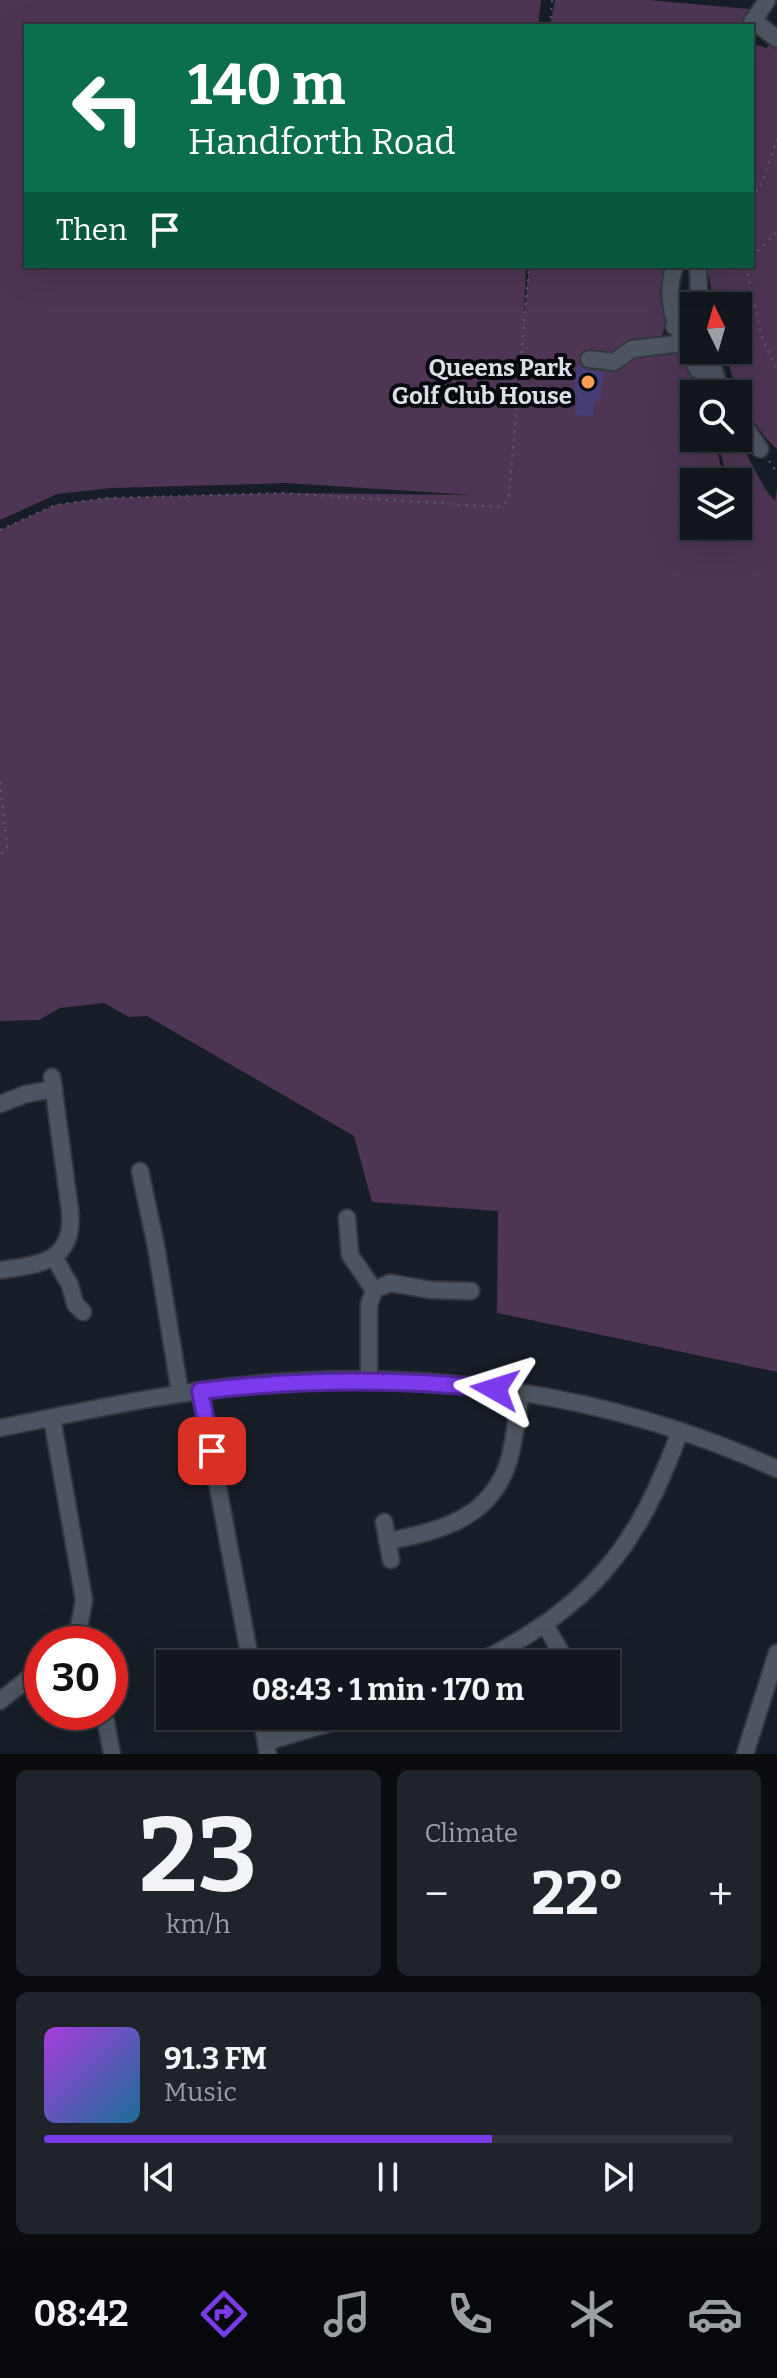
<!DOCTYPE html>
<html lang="en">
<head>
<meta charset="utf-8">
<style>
	body { margin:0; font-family:Bitter,serif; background:#1f232a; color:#f1f3f6; height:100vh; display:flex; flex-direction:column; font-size:30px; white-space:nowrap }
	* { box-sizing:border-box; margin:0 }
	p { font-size:26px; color:#9c9fa4 }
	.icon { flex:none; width:44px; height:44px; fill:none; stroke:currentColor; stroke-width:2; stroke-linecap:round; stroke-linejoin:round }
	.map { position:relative; height:1754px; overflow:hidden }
	.drawer { display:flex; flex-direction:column; gap:16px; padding:16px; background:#0a0c10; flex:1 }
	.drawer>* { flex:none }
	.banner { position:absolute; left:24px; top:24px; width:730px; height:244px; border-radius:0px; box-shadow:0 8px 32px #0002,0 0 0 2px #31353b; background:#0b6e4f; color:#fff; overflow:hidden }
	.needle { width:52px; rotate:355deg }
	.fabs { position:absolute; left:680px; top:292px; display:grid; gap:16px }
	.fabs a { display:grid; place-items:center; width:72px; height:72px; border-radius:0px; background:#12161d; box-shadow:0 8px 32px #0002,0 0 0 2px #31353b; font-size:40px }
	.speed { position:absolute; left:24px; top:1626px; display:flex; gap:16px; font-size:40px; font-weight:700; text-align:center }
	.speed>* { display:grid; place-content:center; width:104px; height:104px; border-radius:50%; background:#12161d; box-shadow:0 8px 32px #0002,0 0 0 2px #31353b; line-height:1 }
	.speed .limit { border:12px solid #d22; background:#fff; color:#111 }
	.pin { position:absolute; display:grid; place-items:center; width:68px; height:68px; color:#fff; margin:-34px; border-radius:16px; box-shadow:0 4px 12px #0006 }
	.me { position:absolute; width:88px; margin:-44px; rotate:276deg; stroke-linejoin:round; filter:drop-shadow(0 0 6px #0008) }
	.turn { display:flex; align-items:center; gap:28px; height:168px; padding:0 32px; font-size:36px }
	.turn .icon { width:104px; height:104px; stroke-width:2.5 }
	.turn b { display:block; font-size:56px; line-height:68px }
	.then { display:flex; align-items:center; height:76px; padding:0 32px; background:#0003; gap:16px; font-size:30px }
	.big { font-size:60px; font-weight:700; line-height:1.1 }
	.drawer .card { flex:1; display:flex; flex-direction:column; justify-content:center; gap:12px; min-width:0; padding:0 28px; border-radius:12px; background:#1f232a }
	.drawer .dial { align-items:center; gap:0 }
	.dial b { font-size:104px; line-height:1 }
	.song { display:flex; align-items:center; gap:24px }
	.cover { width:96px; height:96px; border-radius:12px; background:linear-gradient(135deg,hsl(280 70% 55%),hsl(200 70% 35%)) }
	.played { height:8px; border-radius:4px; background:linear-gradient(90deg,#7c3aed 65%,#31353b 65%) }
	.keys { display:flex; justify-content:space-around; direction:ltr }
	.heat { display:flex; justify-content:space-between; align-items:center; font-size:44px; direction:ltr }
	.drawer .tiles { flex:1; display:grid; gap:16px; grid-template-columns:1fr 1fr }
	.card:last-child { grid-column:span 2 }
	.trip { position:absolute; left:156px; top:1650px; width:464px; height:80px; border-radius:0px; background:#12161d; box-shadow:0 8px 32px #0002,0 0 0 2px #31353b; font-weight:700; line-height:80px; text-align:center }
	.tabs { display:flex; height:128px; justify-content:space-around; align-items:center; background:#07090c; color:#9c9fa4 }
	.tabs .icon { width:56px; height:56px }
	.tabs .selected { color:#7c3aed }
	.tabs b { font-size:36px; color:#f1f3f6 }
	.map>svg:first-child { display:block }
</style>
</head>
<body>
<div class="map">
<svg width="777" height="1754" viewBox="0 0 777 1754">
	<rect width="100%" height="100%" fill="#181e27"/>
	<!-- green -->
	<g fill="#4e3554">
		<path d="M0 0H541L538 26H26V266H526L524 318 529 266H675L672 297 660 344 684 343 691 321 694 350H697L706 394H694V438H715L720 464 733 482H694V526H738V482H735L724 466 717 438H738L765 489 775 501 777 488V1372L497 1313 498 1211 372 1202 354 1136 147 1016 129 1017 104 1003 60 1008 39 1020 0 1021V530L55 505 105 498 282 493 473 495 287 483 111 488 57 494 0 520Z"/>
		<path d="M555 0H649L760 10 749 26H550Z"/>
		<path d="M777 35V449C755 430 738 396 730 369 728 363 729 356 727 350H738V306H711V286L706 266H752V48L755 49 757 45 766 48Z"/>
	</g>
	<!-- building -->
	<path fill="#453d75" d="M577 365 588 370 604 372 600 401H595L593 417 575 415 577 396 573 395Z"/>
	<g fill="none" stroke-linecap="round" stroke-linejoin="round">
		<!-- minor casing -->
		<g stroke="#33383f" stroke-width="20">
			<g id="minor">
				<path d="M753 20 777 39"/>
				<path d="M750 26 767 0"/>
				<path d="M675 266C661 303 681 338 698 370L715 375"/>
				<path d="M698 266 699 306"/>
				<path d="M674 326 694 322"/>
				<path d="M707 350 722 394"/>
				<path d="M589 359 614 362 632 349 684 343"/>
				<path d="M738 417 760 449"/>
				<path d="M0 1104 26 1094 54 1089"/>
				<path d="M140 1171 156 1246 180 1393"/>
				<path d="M347 1218 350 1255 374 1290"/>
				<path d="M54 1257 70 1285 75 1304 83 1312"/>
				<path d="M0 1270C39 1265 75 1262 70 1211L52 1077"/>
				<path d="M369 1379V1305L374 1290 390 1283 431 1290 471 1291"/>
				<path d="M200 1391 251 1664"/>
				<path d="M52 1418 84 1600 79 1627 68 1644"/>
				<path d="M0 1428C85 1411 170 1392 257 1384 434 1368 615 1395 777 1469"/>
				<path d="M384 1522 391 1560"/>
				<path d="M387 1541C439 1532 492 1518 509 1460 515 1438 517 1415 521 1393"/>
				<path d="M545 1625 568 1664"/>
				<path d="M475 1664C589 1608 637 1550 680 1431"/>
				<path d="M0 1701 42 1667"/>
				<path d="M104 1712 112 1754"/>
				<path d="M261 1716 268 1754"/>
				<path d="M266 1742 354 1716"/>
				<path d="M745 1754 777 1653"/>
			</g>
		</g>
		<!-- path -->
		<g stroke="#5b6169" stroke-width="2" stroke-dasharray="2 6" stroke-linecap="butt">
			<path d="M550 26 552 0"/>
			<path d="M752 199 762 182 777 139"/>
			<path d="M752 257 777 232"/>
			<path d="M746 266 762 338 777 370"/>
			<path d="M769 461 777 473"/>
			<path d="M0 530 55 505 105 498 282 493 498 507 506 502 509 495 529 266"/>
			<path d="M0 782 7 847 0 855"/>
		</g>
		<!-- minor -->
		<use href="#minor" stroke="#4d5560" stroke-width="16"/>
	</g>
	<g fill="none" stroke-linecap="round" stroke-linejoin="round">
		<!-- route casing -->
		<g stroke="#51269a" stroke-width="20">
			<path id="route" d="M212 1451 200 1391C301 1379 394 1378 495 1389"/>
		</g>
		<!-- route -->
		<use href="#route" stroke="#7c3aed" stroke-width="14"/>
	</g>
	<!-- markers -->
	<circle fill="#fd9c56" stroke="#06080c" stroke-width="3" cx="588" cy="382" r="8"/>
	<g text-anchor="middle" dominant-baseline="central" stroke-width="8" stroke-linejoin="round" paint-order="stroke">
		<!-- poi labels -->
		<g font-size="24" font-weight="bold" fill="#dbe0e6" stroke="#06080c" text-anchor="end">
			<text x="572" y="368">Queens Park<tspan x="572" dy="28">Golf Club House</tspan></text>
		</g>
	</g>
</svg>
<div class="fabs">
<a><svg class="needle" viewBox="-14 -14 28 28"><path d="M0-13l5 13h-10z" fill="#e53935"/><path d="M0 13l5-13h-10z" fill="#9c9fa4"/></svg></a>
<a><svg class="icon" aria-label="search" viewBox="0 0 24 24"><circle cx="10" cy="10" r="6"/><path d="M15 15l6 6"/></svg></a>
<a><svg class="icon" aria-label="layers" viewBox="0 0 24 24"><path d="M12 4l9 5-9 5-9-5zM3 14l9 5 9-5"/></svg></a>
</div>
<div class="speed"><div class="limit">30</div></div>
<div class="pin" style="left:212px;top:1451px;background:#d93025"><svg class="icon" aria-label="arrive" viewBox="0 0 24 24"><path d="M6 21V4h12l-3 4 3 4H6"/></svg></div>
<svg class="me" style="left:495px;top:1389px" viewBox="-20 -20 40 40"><path d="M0-17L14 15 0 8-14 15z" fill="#7c3aed" stroke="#fff" stroke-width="4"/></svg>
<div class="trip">08:43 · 1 min · 170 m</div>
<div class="banner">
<div class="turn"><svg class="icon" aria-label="left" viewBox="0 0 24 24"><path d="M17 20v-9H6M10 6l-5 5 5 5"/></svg><div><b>140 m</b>Handforth Road</div></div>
<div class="then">Then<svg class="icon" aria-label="arrive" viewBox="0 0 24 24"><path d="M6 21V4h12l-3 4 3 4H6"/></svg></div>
</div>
</div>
<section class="drawer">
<div class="tiles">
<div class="card dial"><b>23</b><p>km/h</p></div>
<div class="card"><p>Climate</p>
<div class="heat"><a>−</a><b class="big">22°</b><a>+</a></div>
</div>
<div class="card">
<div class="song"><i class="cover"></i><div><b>91.3 FM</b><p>Music</p></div></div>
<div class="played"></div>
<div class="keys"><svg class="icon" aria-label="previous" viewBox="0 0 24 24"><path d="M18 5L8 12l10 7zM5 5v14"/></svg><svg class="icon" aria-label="pause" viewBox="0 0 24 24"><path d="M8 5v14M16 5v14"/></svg><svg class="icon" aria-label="next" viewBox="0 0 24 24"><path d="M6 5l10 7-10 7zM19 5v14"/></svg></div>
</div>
</div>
</section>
<nav class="tabs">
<b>08:42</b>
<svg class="icon selected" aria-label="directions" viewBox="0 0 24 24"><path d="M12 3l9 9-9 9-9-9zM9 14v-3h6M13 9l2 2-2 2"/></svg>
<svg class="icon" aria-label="music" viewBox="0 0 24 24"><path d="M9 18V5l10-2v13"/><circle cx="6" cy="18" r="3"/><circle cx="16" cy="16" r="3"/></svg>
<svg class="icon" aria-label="phone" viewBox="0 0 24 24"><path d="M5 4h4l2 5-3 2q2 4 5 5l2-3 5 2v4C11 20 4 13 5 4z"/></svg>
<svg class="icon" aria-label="climate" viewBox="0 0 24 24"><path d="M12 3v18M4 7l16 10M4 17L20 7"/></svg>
<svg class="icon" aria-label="car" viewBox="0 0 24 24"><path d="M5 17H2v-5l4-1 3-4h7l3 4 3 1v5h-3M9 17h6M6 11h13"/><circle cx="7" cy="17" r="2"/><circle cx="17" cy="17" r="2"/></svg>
</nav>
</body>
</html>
